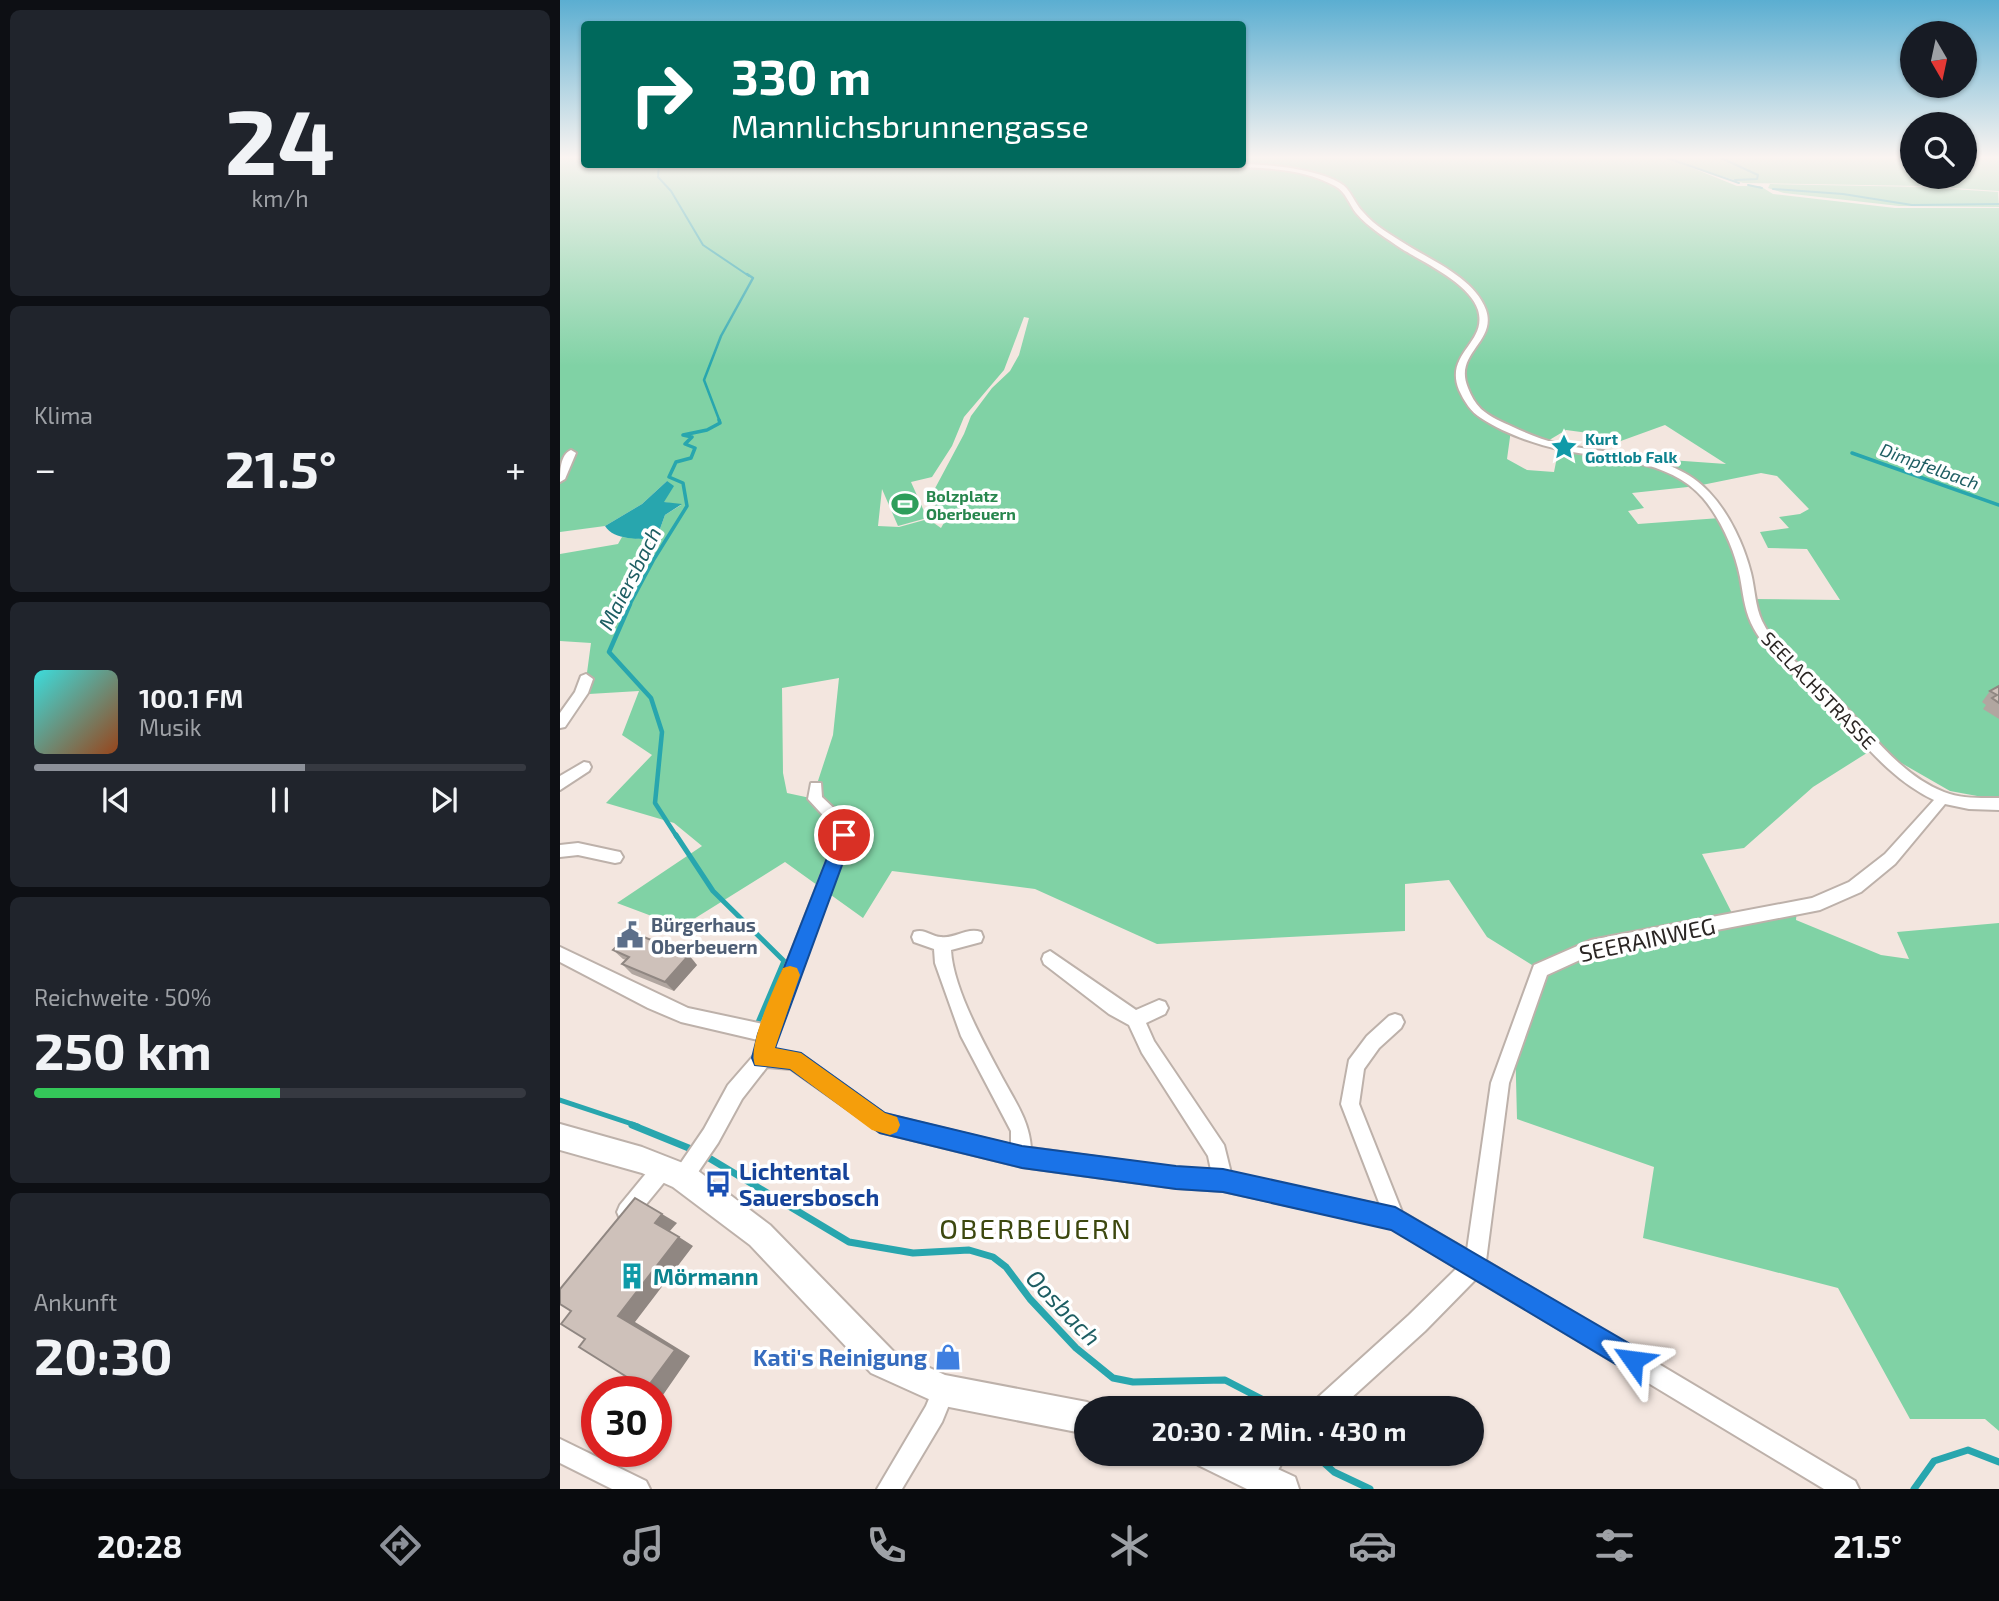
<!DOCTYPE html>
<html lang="de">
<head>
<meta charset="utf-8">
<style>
	body { margin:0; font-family:"Exo 2",sans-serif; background:#20242c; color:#f1f3f6; height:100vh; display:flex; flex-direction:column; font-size:26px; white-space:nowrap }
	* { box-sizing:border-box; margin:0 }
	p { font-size:23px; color:#9ea1a6 }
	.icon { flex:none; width:38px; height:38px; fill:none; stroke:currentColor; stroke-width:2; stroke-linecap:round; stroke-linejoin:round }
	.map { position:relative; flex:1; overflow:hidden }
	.drawer { display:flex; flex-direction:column; gap:10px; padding:10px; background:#0d0f14; width:560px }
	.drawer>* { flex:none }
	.banner { position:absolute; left:21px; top:21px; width:665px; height:147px; border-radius:7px; box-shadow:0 2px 5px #0004; background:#00695c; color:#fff; overflow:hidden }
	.needle { width:46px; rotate:171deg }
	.tools { position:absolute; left:1340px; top:21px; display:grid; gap:14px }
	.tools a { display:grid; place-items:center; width:77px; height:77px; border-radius:50%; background:#171b24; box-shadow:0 2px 5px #0004; font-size:35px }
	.speed { position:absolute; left:21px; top:1376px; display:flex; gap:14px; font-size:35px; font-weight:700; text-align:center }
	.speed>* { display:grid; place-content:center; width:91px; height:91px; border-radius:50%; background:#171b24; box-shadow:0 2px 5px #0004; line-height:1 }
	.speed .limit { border:10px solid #d22; background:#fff; color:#111 }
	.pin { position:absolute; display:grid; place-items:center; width:60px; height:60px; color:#fff; margin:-30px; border:4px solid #fff; border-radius:50%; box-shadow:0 2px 7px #0007 }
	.me { position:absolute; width:77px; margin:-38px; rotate:301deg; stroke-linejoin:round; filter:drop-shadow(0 0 5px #0008) }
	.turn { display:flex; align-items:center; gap:24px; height:147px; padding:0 35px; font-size:32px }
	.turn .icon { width:91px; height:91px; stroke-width:2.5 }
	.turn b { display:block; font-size:49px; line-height:60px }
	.big { font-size:52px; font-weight:700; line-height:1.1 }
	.drawer .card { flex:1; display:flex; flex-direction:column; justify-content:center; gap:10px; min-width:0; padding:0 24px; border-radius:10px; background:#20242c }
	.drawer .dial { align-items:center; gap:0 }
	.dial b { font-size:91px; line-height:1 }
	.song { display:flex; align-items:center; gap:21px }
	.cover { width:84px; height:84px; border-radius:10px; background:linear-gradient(135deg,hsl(180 70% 55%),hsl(20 70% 35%)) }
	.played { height:7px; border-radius:4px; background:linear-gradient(90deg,#8c9099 55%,#363941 55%) }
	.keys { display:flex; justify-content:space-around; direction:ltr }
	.heat { display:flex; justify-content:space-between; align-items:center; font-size:38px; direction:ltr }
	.charge { height:10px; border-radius:5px; background:linear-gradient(90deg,#34c759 50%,#363941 0) }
	.trip { position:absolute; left:514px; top:1396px; width:410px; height:70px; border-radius:35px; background:#171b24; box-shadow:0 2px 5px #0004; font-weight:700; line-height:70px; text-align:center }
	.tab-bar { display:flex; height:112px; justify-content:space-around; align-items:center; background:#090b0e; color:#9ea1a6 }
	.tab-bar .icon { width:49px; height:49px }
	.tab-bar .current { color:#8c9099 }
	.tab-bar b { font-size:32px; color:#f1f3f6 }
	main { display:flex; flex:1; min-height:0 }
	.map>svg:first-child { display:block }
</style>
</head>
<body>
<main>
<section class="drawer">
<div class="card dial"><b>24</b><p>km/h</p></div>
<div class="card"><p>Klima</p>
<div class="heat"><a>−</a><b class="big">21.5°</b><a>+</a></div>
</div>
<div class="card">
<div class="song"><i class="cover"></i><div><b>100.1 FM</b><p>Musik</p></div></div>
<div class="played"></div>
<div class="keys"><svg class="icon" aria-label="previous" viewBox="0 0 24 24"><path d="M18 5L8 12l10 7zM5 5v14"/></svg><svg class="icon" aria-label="pause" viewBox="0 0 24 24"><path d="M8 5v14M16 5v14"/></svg><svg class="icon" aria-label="next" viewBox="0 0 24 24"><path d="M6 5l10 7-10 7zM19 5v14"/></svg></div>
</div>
<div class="card"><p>Reichweite · 50%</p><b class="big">250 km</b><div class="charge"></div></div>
<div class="card"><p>Ankunft</p><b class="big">20:30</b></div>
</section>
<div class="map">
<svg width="1439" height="1489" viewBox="0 0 1439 1489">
	<rect width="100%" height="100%" fill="#f3e6df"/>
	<!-- green -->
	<g fill="#80d2a5" fill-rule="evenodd">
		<path d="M0 158H24V164H682L683 158H1353V177H1405V158H1439V191L1363 186 1183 183 1110 159 1177 186H1200L1213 194 1335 208H1439V796L1428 798 1390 791 1336 760 1210 639 1191 602 1192 625 1315 742 1303 747 1310 751 1253 787 1184 848 1142 854 1176 921 1237 909 1236 920 1321 955 1349 959 1337 932 1439 923V1431L1425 1419H1350L1278 1288 1083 1238 1094 1167 957 1119 955 1039 980 970 927 937 889 880 845 884V931L597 944 475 889 332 871 303 918 225 862 121 927 57 903 142 846 114 823 46 803 92 755 62 735 79 691 29 694 26 680 31 643 0 641V554L58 544 62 537 96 540 105 515 121 505 103 502 107 481 82 504 45 526 0 532ZM464 317 469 318 459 355 450 371 432 388 411 416 404 434 372 494 379 517 385 521 381 528 368 519 339 527 318 526 322 489 338 526 367 518 351 482 372 477 392 446 404 417 444 370ZM1105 425 1166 464 1110 460 1106 464C1072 457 1032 445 998 452L994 472 967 470 947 459 951 430 986 442 1006 430 1036 434 1058 442ZM1201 473 1217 476 1249 509 1240 514 1219 517 1229 528 1200 532 1208 548 1247 549 1280 600 1191 599 1160 518 1078 524 1068 511 1084 508 1072 493 1137 486ZM279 678 273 735 256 787 255 799 227 793 223 773 222 688Z"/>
		<path d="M1210 184 1362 187 1438 192 1439 207 1339 206 1224 193 1208 188Z"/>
	</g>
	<!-- water -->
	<path fill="#28a6ae" d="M107 481 114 486 104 502 122 504 105 515 96 540C80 538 54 541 45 526L82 504Z"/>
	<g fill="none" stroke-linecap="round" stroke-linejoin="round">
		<!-- stream-far5 -->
		<g stroke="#28a6ae" stroke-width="2">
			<path d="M1107 158 1179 183"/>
			<path d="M1161 158 1198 175 1197 179 1175 180"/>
			<path d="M99 164 98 177 111 191 143 245 189 276"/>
			<path d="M1188 185 1202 188"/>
			<path d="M1213 189 1283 194 1352 205 1439 204"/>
		</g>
		<!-- stream-far4 -->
		<path stroke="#28a6ae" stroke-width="2.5" d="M160 422 144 380 161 336 193 278 187 274"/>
		<!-- stream-far3 -->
		<g stroke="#28a6ae" stroke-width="3.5">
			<path d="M1292 453 1439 505"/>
			<path d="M69 606 94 559 127 506 123 483 109 477 116 462 131 458 135 448 125 444 132 437 123 435 147 430 160 423 159 420"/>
		</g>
		<!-- stream-far2 -->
		<path stroke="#28a6ae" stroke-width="4.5" d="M70 604 49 652 91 698 102 732 95 803 117 837"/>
		<!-- stream-far1 -->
		<g stroke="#28a6ae" stroke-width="5">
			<path d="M116 835 153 891 224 961 196 1027"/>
			<path d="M0 1100 78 1126"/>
		</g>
		<!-- stream -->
		<g stroke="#28a6ae" stroke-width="7">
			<path d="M72 1125 136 1151"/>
			<path d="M144 1155 289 1242 353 1253 409 1250 433 1257 446 1267 470 1299 516 1348 553 1378 573 1382 665 1380 721 1409"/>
			<path d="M754 1454 774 1472 810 1489"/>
			<path d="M1354 1489 1374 1461 1408 1450 1439 1462"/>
		</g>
		<!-- minor casing -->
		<g stroke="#bdb1aa" stroke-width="4">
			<g id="minor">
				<path d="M561 164C618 164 732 156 780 183 791 189 794 203 803 212 815 226 831 235 847 245 873 261 915 279 926 310 937 342 893 353 908 388 911 396 915 403 921 409 930 417 942 422 953 427 968 434 983 440 999 444 1049 455 1111 451 1149 492 1169 513 1184 545 1191 573 1195 589 1195 606 1202 621 1217 652 1250 672 1274 695 1309 729 1338 774 1384 792 1401 799 1421 798 1439 798V810L1409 809 1385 804 1335 864 1301 892 1260 910 1033 954 987 975 949 1083 926 1261 1295 1481 1299 1489H1264L916 1279 865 1331 779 1409H751L754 1401 849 1315 897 1268 831 1228 663 1191 616 1188 462 1167 320 1132 231 1069 207 1067 182 1099 158 1143 130 1184 123 1187 116 1184 113 1177 116 1170 144 1129 168 1085 195 1054 198 1040 121 1022 88 1008 0 962V947L128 1008 203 1024 275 840 272 825 248 799 251 783H261L262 797 282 816 288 826 290 840 217 1034 214 1050 240 1054 324 1114 451 1145V1131L401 1036 375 963 374 949 354 942 352 937 354 932C365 928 371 937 381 937 395 939 407 927 421 932L423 937 421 942 391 950C393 989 425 1045 443 1079 456 1103 469 1121 471 1148L616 1168 651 1170 648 1156 582 1053 569 1025 549 1014 484 964 482 959 484 954 490 951 576 1010 599 1000 605 1002 608 1008 605 1014 586 1023 594 1041 664 1145 671 1173 820 1205 781 1104 789 1060 807 1036 829 1016 835 1014 841 1016 844 1022 841 1028 819 1048 804 1069 799 1104 842 1212 907 1250 931 1083 974 965 1031 940 1252 898 1289 882 1325 854 1374 800C1328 778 1301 739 1266 703 1240 677 1207 657 1191 623 1184 608 1183 592 1180 577 1175 551 1161 519 1143 498 1108 458 1049 460 1002 450 974 444 944 433 921 418 911 412 904 401 899 390 884 353 928 343 918 310 910 284 865 263 842 249 826 238 809 228 796 213 789 204 786 192 775 186 729 160 658 169 607 168 592 168 575 169 561 164Z"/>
				<path d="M11 450 16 453 5 479 0 482C0 471 0 455 11 450Z"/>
				<path d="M26 674 33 679 28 693 5 727 0 728V713L15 692 21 676Z"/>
				<path d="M24 762 29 763 31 767 29 771 0 790V776Z"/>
				<path d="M18 843 55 851 60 852 63 857 60 862 55 863 18 855 0 857V845Z"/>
				<path d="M104 1157 111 1160 114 1167 111 1174 74 1219 67 1222 60 1219 57 1212 60 1205 97 1160Z"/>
				<path d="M384 1379 392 1382 395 1390 382 1422 342 1489H317L366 1406 376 1382Z"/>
				<path d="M0 1439 86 1481 90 1489H52L0 1463Z"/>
				<path d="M702 1454H727L709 1486 699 1489 693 1486 689 1478Z"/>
			</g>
		</g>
		<!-- secondary casing -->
		<g stroke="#bdb1aa" stroke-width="4">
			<g id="secondary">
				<path d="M0 1124 82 1147 133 1167 210 1225 333 1351 385 1375 527 1402 538 1407 539 1409H527V1434L384 1406 311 1373 190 1245 113 1187 82 1173 0 1150Z"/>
				<path d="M633 1454H685L735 1477 739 1489H687L638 1465Z"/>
			</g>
		</g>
		<!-- minor -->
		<use href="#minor" fill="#fff" fill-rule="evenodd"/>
		<!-- secondary -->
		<use href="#secondary" fill="#fff" fill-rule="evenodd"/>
	</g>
	<!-- wall -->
	<g fill="#b1a6a0">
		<path d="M1439 686V719L1423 709 1426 705 1422 702 1430 691Z"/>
		<path d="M53 950 137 965 114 991 72 974 62 964 66 960 63 959Z"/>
	</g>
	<!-- shaded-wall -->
	<g fill="#908782">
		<path d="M129 955 137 965 114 991 105 982Z"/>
		<path d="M102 1214 117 1223 109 1232 95 1223Z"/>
		<path d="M119 1237 133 1246 75 1322 130 1356 103 1395 96 1393V1391L86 1389 58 1316Z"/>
	</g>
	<!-- building -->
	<g fill="#cec1ba" stroke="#908782" stroke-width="2">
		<path d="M1439 686V703L1432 698 1437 695 1430 691Z"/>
		<path d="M71 932 129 955 105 982 62 964 69 957 53 950Z"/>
		<path d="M75 1198 102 1214 95 1223 119 1237 58 1316 115 1350 86 1389 19 1347 25 1339 1 1324 11 1311 0 1304V1289Z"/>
	</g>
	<!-- sky -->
	<linearGradient id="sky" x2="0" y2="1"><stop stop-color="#5baed1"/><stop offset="0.43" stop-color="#faf4f1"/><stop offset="1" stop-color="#faf4f1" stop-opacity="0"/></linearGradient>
	<rect width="1439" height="366" fill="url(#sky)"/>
	<!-- route -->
	<path fill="#1a73e8" stroke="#114b97" stroke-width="2" d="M284 828 290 830 293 835 215 1048 241 1053 325 1113 462 1146 616 1166 663 1169 835 1207 1082 1351 1085 1360 1082 1369 1073 1372 1064 1369 831 1230 663 1192 616 1189 462 1168 320 1133 230 1069 195 1065 192 1058 198 1034 276 835 278 830Z"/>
	<!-- slow -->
	<path fill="#f59e0b" d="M230 966 237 968 240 975 215 1048 241 1053 325 1113 337 1117 340 1125 337 1132 330 1135 312 1130 230 1069 195 1065C187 1046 214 988 223 968Z"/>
	<!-- icons -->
	<defs>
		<g id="sight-bare" transform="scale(2.1)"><path d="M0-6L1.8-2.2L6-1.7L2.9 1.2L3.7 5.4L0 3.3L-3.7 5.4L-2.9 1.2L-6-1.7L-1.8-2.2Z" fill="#0f9aa8" stroke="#fff" stroke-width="2.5" paint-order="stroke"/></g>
		<g id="stadium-bare" transform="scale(2.1)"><path d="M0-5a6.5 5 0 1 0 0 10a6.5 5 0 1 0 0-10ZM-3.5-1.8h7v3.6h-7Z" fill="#2e9e5b" stroke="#fff" stroke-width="2.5" paint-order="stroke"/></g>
		<g id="civic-bare" transform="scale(2.1)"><path d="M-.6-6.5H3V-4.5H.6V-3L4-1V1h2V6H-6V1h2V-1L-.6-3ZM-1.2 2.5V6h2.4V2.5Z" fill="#5c6f8a" stroke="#fff" stroke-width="2.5" paint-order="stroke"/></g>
		<g id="bus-bare" transform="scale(2.1)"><path d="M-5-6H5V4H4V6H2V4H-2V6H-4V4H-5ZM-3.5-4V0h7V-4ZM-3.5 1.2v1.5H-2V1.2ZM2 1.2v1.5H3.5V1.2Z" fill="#1a4fb4" stroke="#fff" stroke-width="2.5" paint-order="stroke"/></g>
		<g id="building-bare" transform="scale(2.1)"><path d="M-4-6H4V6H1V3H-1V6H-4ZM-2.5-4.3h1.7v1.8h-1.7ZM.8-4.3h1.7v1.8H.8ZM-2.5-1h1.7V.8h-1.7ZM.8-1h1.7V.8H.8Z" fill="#0f9aa8" stroke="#fff" stroke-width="2.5" paint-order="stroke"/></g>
		<g id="shop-bare" transform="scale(2.1)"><path d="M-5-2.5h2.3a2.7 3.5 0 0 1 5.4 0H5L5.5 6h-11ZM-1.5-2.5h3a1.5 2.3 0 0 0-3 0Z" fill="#3f7fe0" stroke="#fff" stroke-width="2.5" paint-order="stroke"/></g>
	</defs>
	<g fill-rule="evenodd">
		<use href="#sight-bare" x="1004" y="447"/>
		<use href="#stadium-bare" x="345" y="504"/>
		<use href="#civic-bare" x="70" y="935"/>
		<use href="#bus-bare" x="158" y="1184"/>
		<use href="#building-bare" x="72" y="1276"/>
		<use href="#shop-bare" x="388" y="1357"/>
	</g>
	<g text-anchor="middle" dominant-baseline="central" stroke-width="7" stroke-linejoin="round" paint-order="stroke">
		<!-- far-culture labels -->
		<g font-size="16" font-weight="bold" fill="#0d838f" stroke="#fff" text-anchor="start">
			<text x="1025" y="438">Kurt<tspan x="1025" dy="18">Gottlob Falk</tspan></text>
		</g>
		<!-- far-leisure labels -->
		<g font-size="16" font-weight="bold" fill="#27864d" stroke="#fff" text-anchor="start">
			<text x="366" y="495">Bolzplatz<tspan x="366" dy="18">Oberbeuern</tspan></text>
		</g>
		<!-- far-water labels -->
		<g font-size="18" font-style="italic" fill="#1e5e63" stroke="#fff">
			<text transform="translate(1370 466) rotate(20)">Dimpfelbach</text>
		</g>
		<!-- street labels -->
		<g font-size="19" fill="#2b2624" stroke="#fff">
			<text transform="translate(1259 690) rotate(46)">SEELACHSTRASSE</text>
		</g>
		<!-- service labels -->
		<g font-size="19" font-weight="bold" fill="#4e5e75" stroke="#fff" text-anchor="start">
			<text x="91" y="924">Bürgerhaus<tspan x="91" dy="22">Oberbeuern</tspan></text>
		</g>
		<!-- water labels -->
		<g font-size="21" font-style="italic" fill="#1e5e63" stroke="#fff">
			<text transform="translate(69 578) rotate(-63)">Maiersbach</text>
		</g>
		<!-- near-street labels -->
		<g font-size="23" fill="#2b2624" stroke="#fff">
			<text transform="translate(1087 939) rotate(-12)">SEERAINWEG</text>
		</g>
		<!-- near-transit labels -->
		<g font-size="23" font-weight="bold" fill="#164399" stroke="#fff" text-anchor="start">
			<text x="179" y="1171">Lichtental<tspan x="179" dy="26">Sauersbosch</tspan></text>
		</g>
		<!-- near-culture labels -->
		<g font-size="23" font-weight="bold" fill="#0d838f" stroke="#fff" text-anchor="start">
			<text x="93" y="1276">Mörmann</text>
		</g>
		<!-- near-shop labels -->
		<g font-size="23" font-weight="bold" fill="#366cbe" stroke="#fff" text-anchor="end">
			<text x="367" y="1357">Kati's Reinigung</text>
		</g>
		<!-- near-water labels -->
		<g font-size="24" font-style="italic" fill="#1e5e63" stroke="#fff">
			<text transform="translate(504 1307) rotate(46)">Oosbach</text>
		</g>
		<!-- near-quarter labels -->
		<g font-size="28" letter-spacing="2" fill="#3d480f" stroke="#fff">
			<text x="476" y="1228">OBERBEUERN</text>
		</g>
	</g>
</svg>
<div class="tools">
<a><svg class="needle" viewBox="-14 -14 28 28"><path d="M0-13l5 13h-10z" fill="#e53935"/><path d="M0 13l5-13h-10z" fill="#9ea1a6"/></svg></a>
<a><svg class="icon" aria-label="search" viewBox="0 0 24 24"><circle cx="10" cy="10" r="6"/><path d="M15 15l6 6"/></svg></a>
</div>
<div class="speed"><div class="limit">30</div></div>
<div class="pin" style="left:284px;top:835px;background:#d93025"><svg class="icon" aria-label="arrive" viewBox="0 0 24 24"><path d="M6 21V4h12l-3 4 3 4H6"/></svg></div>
<svg class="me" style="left:1073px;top:1360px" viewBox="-20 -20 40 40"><path d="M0-17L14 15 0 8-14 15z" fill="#1a73e8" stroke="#fff" stroke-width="4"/></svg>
<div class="trip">20:30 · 2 Min. · 430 m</div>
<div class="banner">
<div class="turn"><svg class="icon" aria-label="right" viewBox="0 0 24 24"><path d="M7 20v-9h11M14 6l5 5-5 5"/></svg><div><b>330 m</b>Mannlichsbrunnengasse</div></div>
</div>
</div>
</main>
<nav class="tab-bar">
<b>20:28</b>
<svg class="icon current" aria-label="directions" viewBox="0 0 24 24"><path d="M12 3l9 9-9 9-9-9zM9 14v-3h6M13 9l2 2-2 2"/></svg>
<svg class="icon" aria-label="music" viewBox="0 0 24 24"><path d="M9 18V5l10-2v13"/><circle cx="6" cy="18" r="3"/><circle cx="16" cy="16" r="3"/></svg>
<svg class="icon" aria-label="phone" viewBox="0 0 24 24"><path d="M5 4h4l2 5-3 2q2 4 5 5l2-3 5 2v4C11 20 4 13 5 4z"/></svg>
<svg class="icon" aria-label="climate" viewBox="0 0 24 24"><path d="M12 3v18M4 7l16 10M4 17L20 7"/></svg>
<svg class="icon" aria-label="car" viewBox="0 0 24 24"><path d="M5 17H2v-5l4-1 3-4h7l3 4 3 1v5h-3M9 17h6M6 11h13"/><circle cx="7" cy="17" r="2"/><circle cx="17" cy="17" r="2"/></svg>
<svg class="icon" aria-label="filters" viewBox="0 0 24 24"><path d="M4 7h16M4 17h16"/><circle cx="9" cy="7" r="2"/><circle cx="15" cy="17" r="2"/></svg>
<b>21.5°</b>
</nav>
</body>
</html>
